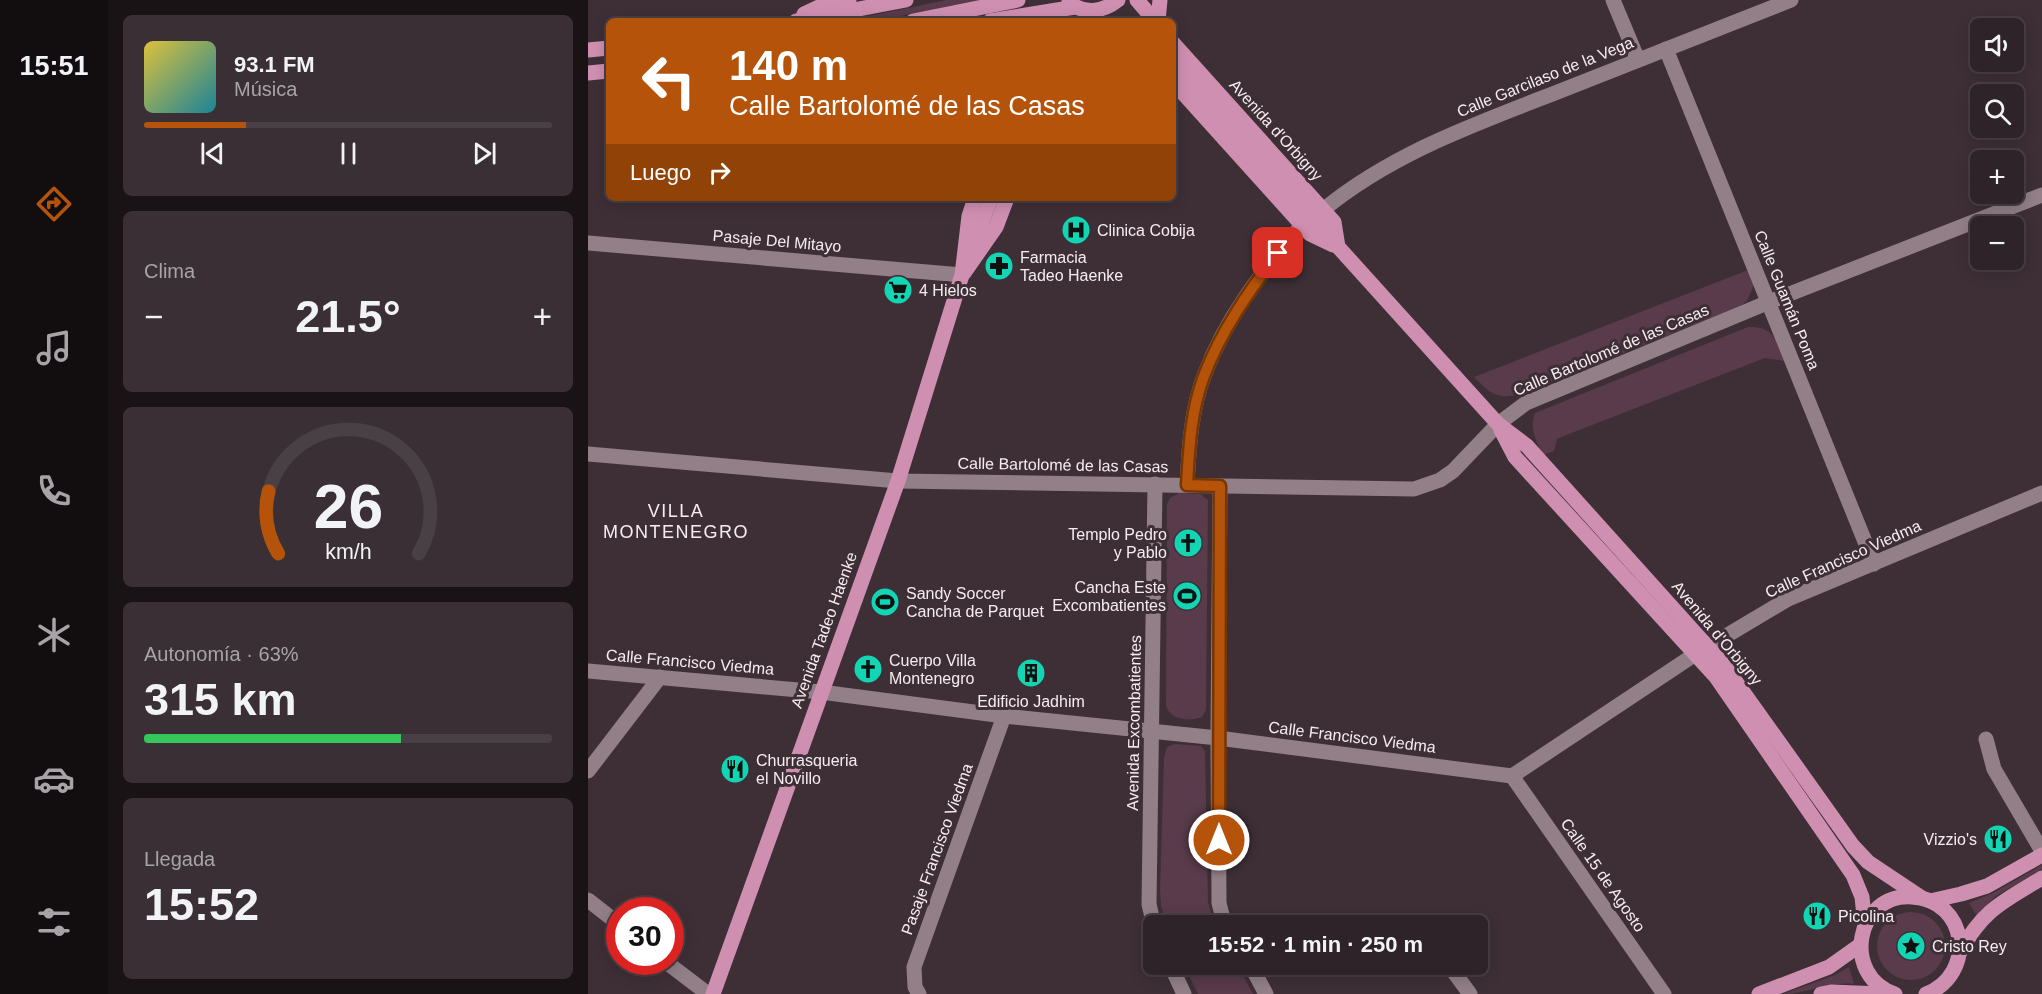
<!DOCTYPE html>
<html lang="es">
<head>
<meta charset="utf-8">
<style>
	body { margin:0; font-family:Helvetica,sans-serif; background:#3a2f34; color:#f1f3f6; height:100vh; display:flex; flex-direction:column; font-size:22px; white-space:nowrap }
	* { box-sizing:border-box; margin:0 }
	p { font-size:20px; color:#a7a4a8 }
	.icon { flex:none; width:33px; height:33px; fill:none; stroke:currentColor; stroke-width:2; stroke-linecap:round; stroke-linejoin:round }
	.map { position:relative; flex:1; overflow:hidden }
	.side { display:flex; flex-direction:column; gap:15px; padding:15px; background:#191316; width:480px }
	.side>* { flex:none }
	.hud { position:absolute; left:18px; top:18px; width:570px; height:183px; border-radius:9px; box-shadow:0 3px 15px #0003,0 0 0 2px #494045; background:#b45309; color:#fff; overflow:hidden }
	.controls { position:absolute; left:1382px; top:18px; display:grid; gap:12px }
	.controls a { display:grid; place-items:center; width:54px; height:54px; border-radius:9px; background:#2e2328; box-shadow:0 3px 15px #0003,0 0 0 2px #494045; font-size:30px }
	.speed { position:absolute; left:18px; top:897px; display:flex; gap:12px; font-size:30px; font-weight:700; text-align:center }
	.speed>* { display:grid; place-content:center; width:78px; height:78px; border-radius:50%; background:#2e2328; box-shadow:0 3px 15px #0003,0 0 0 2px #494045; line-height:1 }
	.speed .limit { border:9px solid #d22; background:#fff; color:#111 }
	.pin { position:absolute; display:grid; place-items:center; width:51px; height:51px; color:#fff; margin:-26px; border-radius:12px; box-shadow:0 3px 9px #0006 }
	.me { position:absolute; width:66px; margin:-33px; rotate:0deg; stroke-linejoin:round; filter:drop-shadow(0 0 4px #0008) }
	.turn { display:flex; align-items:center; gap:21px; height:126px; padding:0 24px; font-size:27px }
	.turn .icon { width:78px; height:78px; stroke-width:2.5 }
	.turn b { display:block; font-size:42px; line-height:51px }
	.then { display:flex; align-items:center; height:57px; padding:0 24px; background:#0003; gap:12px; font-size:22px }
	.big { font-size:45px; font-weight:800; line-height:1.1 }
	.side .card { flex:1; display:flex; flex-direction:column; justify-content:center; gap:9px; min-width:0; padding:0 21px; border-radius:9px; background:#3a2f34 }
	.side .dial { align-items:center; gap:0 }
	.dial svg { height:156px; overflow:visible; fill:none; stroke:#494045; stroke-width:7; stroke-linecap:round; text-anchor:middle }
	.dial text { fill:#f1f3f6; stroke:none }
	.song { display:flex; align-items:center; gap:18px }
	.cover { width:72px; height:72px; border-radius:9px; background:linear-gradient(135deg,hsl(50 70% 55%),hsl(190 70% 35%)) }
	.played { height:6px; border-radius:3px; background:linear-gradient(90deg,#b45309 25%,#494045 25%) }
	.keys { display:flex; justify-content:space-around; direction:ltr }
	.heat { display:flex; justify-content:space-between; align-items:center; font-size:33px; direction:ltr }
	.charge { height:9px; border-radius:4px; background:linear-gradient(90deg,#34c759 63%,#494045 0) }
	.trip { position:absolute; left:555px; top:915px; width:345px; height:60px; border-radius:9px; background:#2e2328; box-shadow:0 3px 15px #0003,0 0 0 2px #494045; font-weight:800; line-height:60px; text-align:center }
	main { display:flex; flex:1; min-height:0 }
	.menu { display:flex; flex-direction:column; width:108px; justify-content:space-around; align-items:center; background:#120e10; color:#a7a4a8 }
	.menu .icon { width:42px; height:42px }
	.menu .on { color:#b45309 }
	.menu b { font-size:27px; color:#f1f3f6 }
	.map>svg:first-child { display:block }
</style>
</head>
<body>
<main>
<nav class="menu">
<b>15:51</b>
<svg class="icon on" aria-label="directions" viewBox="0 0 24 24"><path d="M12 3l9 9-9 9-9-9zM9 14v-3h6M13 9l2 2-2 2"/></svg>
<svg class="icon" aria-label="music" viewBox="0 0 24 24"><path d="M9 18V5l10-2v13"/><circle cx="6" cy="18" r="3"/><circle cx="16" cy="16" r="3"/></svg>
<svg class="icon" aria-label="phone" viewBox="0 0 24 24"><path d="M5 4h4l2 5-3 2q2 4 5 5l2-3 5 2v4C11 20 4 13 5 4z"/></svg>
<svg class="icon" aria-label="climate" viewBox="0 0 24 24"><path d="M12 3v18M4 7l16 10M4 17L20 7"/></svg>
<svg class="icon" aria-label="car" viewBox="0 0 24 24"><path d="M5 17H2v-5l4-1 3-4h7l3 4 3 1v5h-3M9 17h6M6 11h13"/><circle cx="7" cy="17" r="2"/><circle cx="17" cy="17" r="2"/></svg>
<svg class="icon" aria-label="filters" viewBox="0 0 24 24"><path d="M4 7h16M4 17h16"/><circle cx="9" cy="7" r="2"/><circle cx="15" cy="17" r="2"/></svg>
</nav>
<section class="side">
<div class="card">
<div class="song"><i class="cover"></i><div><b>93.1 FM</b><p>Música</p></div></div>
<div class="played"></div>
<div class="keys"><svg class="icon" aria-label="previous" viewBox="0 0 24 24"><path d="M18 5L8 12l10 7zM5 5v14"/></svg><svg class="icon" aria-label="pause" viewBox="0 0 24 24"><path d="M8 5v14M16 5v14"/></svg><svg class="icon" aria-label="next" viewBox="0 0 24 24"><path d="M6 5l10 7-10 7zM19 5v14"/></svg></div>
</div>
<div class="card"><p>Clima</p>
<div class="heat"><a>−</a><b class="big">21.5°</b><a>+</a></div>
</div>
<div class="card dial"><svg viewBox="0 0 100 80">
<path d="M14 69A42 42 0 1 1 86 69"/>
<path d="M14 69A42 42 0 0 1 9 37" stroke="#b45309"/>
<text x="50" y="56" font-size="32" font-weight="700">26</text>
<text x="50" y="72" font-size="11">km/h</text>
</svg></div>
<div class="card"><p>Autonomía · 63%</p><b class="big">315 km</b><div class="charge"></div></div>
<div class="card"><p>Llegada</p><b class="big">15:52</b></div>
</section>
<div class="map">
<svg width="1454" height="994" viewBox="0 0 1454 994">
	<rect width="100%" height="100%" fill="#3e2f36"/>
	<!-- green -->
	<g fill="#593b4b">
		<path d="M359 0H391L288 21H257Z"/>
		<path d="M1160 270 1166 285 1159 301 1151 307 932 394C908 400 902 393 886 377Z"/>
		<path d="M1160 327C1187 326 1187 340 1196 361L1177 358 986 432 969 439 966 451 955 455C948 442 941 427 947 413Z"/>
		<path d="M591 493 612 494 620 500 618 710 614 717C602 722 582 720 578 706L579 504 582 498Z"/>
		<path d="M586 744 613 746 617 751 620 903 627 925H579L573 906 572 890 576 757 579 747Z"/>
		<path d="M1454 865V869L1408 896 1388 915 1381 903 1405 893Z"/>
		<circle cx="1323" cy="946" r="34"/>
		<path d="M596 965H649L665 994H610Z"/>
		<path d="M1261 967 1266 984C1240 981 1220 994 1195 994L1247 975Z"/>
	</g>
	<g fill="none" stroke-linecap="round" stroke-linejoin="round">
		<!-- minor -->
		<g stroke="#927f88" stroke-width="15">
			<path d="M1025 0 1050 60"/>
			<path d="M1078 49 1286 564"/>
			<path d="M735 210C802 155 882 126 962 95 1042 63 1123 32 1203 0"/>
			<path d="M0 243 374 275"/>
			<path d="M0 454 310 481 826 489 852 480 865 471 910 424 938 403 1181 302 1454 195"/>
			<path d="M599 485C601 448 603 410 616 376 637 319 675 270 714 225"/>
			<path d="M632 486 630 738 631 903 634 915 640 926"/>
			<path d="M0 671 233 692 416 716 630 738 924 776 1106 655 1200 599 1454 493"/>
			<path d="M1398 739 1406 769 1454 851"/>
			<path d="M0 771 72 677"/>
			<path d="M924 776 1076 994"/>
			<path d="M0 900 32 925"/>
			<path d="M566 926 561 904 567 484"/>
			<path d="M78 962 120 994"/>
			<path d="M582 964 596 994"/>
			<path d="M662 964 678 994"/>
			<path d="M860 964 882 994"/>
			<path d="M331 994 327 987 326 967 416 716"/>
		</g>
		<!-- major -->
		<g stroke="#cf8fb1" stroke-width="15">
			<path d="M549 0 567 21"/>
			<path d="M481 2C496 15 515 12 530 0"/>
			<path d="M216 14 235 5 261 0"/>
			<path d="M208 21 318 0"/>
			<path d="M325 21 430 0"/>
			<path d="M402 21 487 7"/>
			<path d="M570 21 572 0"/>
			<path d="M585 43 746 222 750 247"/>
			<path d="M0 50 21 48"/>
			<path d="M585 64 910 424 939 446 1136 665 1265 846 1280 862 1334 898"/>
			<path d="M0 73 21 71"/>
			<path d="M585 82 722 234 745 245"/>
			<path d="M383 251 403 198"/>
			<path d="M376 273 408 227 419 198"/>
			<path d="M913 430 927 457 1128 677 1265 875 1274 897 1277 925"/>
			<path d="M1342 901 1373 894 1399 886 1454 855"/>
			<path d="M1372 952C1395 910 1414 902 1454 878"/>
			<path d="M125 994 310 481 374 275 381 216 387 198"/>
			<path d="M1171 994 1241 967 1272 945"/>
			<path d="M1233 994 1243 992 1293 994"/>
			<path d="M1307 994C1253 976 1267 893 1324 897 1380 900 1389 974 1338 994"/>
		</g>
	</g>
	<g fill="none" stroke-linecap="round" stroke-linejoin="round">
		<!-- route casing -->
		<g stroke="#753606" stroke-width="15">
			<path id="route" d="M631 840 632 486 599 485C601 448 603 410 616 376 633 331 661 291 690 253"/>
		</g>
		<!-- route -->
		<use href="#route" stroke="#b45309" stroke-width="10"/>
	</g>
	<!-- icons -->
	<defs>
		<g id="hospital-disc" transform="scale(1.5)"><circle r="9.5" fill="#12d5b4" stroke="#3e2f36"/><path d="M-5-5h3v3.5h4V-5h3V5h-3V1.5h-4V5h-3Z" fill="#111"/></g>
		<g id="pharmacy-disc" transform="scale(1.5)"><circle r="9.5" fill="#12d5b4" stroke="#3e2f36"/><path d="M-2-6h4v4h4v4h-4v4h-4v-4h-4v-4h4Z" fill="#111"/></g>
		<g id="supermarket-disc" transform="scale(1.5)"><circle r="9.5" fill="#12d5b4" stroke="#3e2f36"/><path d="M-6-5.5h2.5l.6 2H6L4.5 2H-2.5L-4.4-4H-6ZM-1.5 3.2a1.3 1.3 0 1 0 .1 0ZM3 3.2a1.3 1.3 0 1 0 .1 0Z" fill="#111"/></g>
		<g id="church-disc" transform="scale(1.5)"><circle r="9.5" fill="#12d5b4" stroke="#3e2f36"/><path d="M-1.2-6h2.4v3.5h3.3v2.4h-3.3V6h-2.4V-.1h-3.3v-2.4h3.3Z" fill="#111"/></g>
		<g id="stadium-disc" transform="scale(1.5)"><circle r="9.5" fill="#12d5b4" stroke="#3e2f36"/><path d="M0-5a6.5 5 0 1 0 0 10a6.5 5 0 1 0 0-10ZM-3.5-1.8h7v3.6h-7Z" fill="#111"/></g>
		<g id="building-disc" transform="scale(1.5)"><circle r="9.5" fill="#12d5b4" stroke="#3e2f36"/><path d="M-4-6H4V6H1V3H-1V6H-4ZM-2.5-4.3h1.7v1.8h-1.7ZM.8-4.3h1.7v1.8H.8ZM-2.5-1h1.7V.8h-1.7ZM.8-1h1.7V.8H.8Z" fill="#111"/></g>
		<g id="restaurant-disc" transform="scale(1.5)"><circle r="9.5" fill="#12d5b4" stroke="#3e2f36"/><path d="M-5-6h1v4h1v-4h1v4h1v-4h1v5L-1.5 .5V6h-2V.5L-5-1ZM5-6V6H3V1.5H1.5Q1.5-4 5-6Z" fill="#111"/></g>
		<g id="sight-disc" transform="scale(1.5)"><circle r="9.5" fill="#12d5b4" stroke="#3e2f36"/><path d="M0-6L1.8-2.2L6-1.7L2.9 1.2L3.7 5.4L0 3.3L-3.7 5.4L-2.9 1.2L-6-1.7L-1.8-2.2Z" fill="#111"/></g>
	</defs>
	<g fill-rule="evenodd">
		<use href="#hospital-disc" x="488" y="230"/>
		<use href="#pharmacy-disc" x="411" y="266"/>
		<use href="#supermarket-disc" x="310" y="290"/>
		<use href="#church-disc" x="600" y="543"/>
		<use href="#stadium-disc" x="599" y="596"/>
		<use href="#stadium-disc" x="297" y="602"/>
		<use href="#church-disc" x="280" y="669"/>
		<use href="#building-disc" x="443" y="673"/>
		<use href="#restaurant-disc" x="147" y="769"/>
		<use href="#restaurant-disc" x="1410" y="839"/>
		<use href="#restaurant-disc" x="1229" y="916"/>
		<use href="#sight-disc" x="1323" y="946"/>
	</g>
	<g text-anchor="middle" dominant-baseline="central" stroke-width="6" stroke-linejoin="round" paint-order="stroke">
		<!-- street labels -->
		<g font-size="16" fill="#f6ecf0" stroke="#3e2f36">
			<text transform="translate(957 77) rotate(-22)">Calle Garcilaso de la Vega</text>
			<text transform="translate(688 130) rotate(48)">Avenida d'Orbigny</text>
			<text transform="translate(189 241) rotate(5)">Pasaje Del Mitayo</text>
			<text transform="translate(1199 300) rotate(68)">Calle Guamán Poma</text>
			<text transform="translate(1023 350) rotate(-23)">Calle Bartolomé de las Casas</text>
			<text transform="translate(475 465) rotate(1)">Calle Bartolomé de las Casas</text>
			<text transform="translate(1255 559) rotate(-24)">Calle Francisco Viedma</text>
			<text transform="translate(236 630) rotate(-70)">Avenida Tadeo Haenke</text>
			<text transform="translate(1129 633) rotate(50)">Avenida d'Orbigny</text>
			<text transform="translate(102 662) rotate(5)">Calle Francisco Viedma</text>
			<text transform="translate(546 723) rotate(-89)">Avenida Excombatientes</text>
			<text transform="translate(764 737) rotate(7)">Calle Francisco Viedma</text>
			<text transform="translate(349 849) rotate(-70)">Pasaje Francisco Viedma</text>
			<text transform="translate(1015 875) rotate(55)">Calle 15 de Agosto</text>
		</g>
		<!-- poi labels -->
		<g font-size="16" fill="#f6ecf0" stroke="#3e2f36" text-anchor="start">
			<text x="509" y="230">Clinica Cobija</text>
			<text x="432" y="257">Farmacia<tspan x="432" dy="18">Tadeo Haenke</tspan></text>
			<text x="331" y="290">4 Hielos</text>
			<text x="579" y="534" text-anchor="end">Templo Pedro<tspan x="579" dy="18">y Pablo</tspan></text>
			<text x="578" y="587" text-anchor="end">Cancha Este<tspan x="578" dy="18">Excombatientes</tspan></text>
			<text x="318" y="593">Sandy Soccer<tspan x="318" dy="18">Cancha de Parquet</tspan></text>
			<text x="301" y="660">Cuerpo Villa<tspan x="301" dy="18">Montenegro</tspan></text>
			<text x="443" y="701" text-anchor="middle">Edificio Jadhim</text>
			<text x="168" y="760">Churrasqueria<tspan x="168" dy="18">el Novillo</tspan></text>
			<text x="1389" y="839" text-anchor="end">Vizzio's</text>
			<text x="1250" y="916">Picolina</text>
			<text x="1344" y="946">Cristo Rey</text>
		</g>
		<!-- neighbourhood labels -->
		<g font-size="18" letter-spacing="1.5" fill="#f6ecf0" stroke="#3e2f36">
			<text x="88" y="511">VILLA<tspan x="88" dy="21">MONTENEGRO</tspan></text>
		</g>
	</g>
</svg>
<div class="controls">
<a><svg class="icon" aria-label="sound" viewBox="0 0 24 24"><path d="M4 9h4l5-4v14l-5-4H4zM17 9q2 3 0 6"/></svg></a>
<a><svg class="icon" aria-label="search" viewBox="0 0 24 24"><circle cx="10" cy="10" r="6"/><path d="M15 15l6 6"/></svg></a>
<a>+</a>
<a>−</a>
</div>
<div class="speed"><div class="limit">30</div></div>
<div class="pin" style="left:690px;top:253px;background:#d93025"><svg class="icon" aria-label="arrive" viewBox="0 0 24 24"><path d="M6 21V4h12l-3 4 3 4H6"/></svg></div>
<svg class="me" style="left:631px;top:840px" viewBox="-20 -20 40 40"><circle r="17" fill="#b45309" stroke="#fff" stroke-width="3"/><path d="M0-11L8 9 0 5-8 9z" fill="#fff"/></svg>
<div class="trip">15:52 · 1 min · 250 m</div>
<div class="hud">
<div class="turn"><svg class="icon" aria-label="left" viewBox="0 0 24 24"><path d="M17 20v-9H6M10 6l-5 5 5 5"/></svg><div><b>140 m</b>Calle Bartolomé de las Casas</div></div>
<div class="then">Luego<svg class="icon" aria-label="right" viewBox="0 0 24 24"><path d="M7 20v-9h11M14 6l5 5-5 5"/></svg></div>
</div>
</div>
</main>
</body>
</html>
